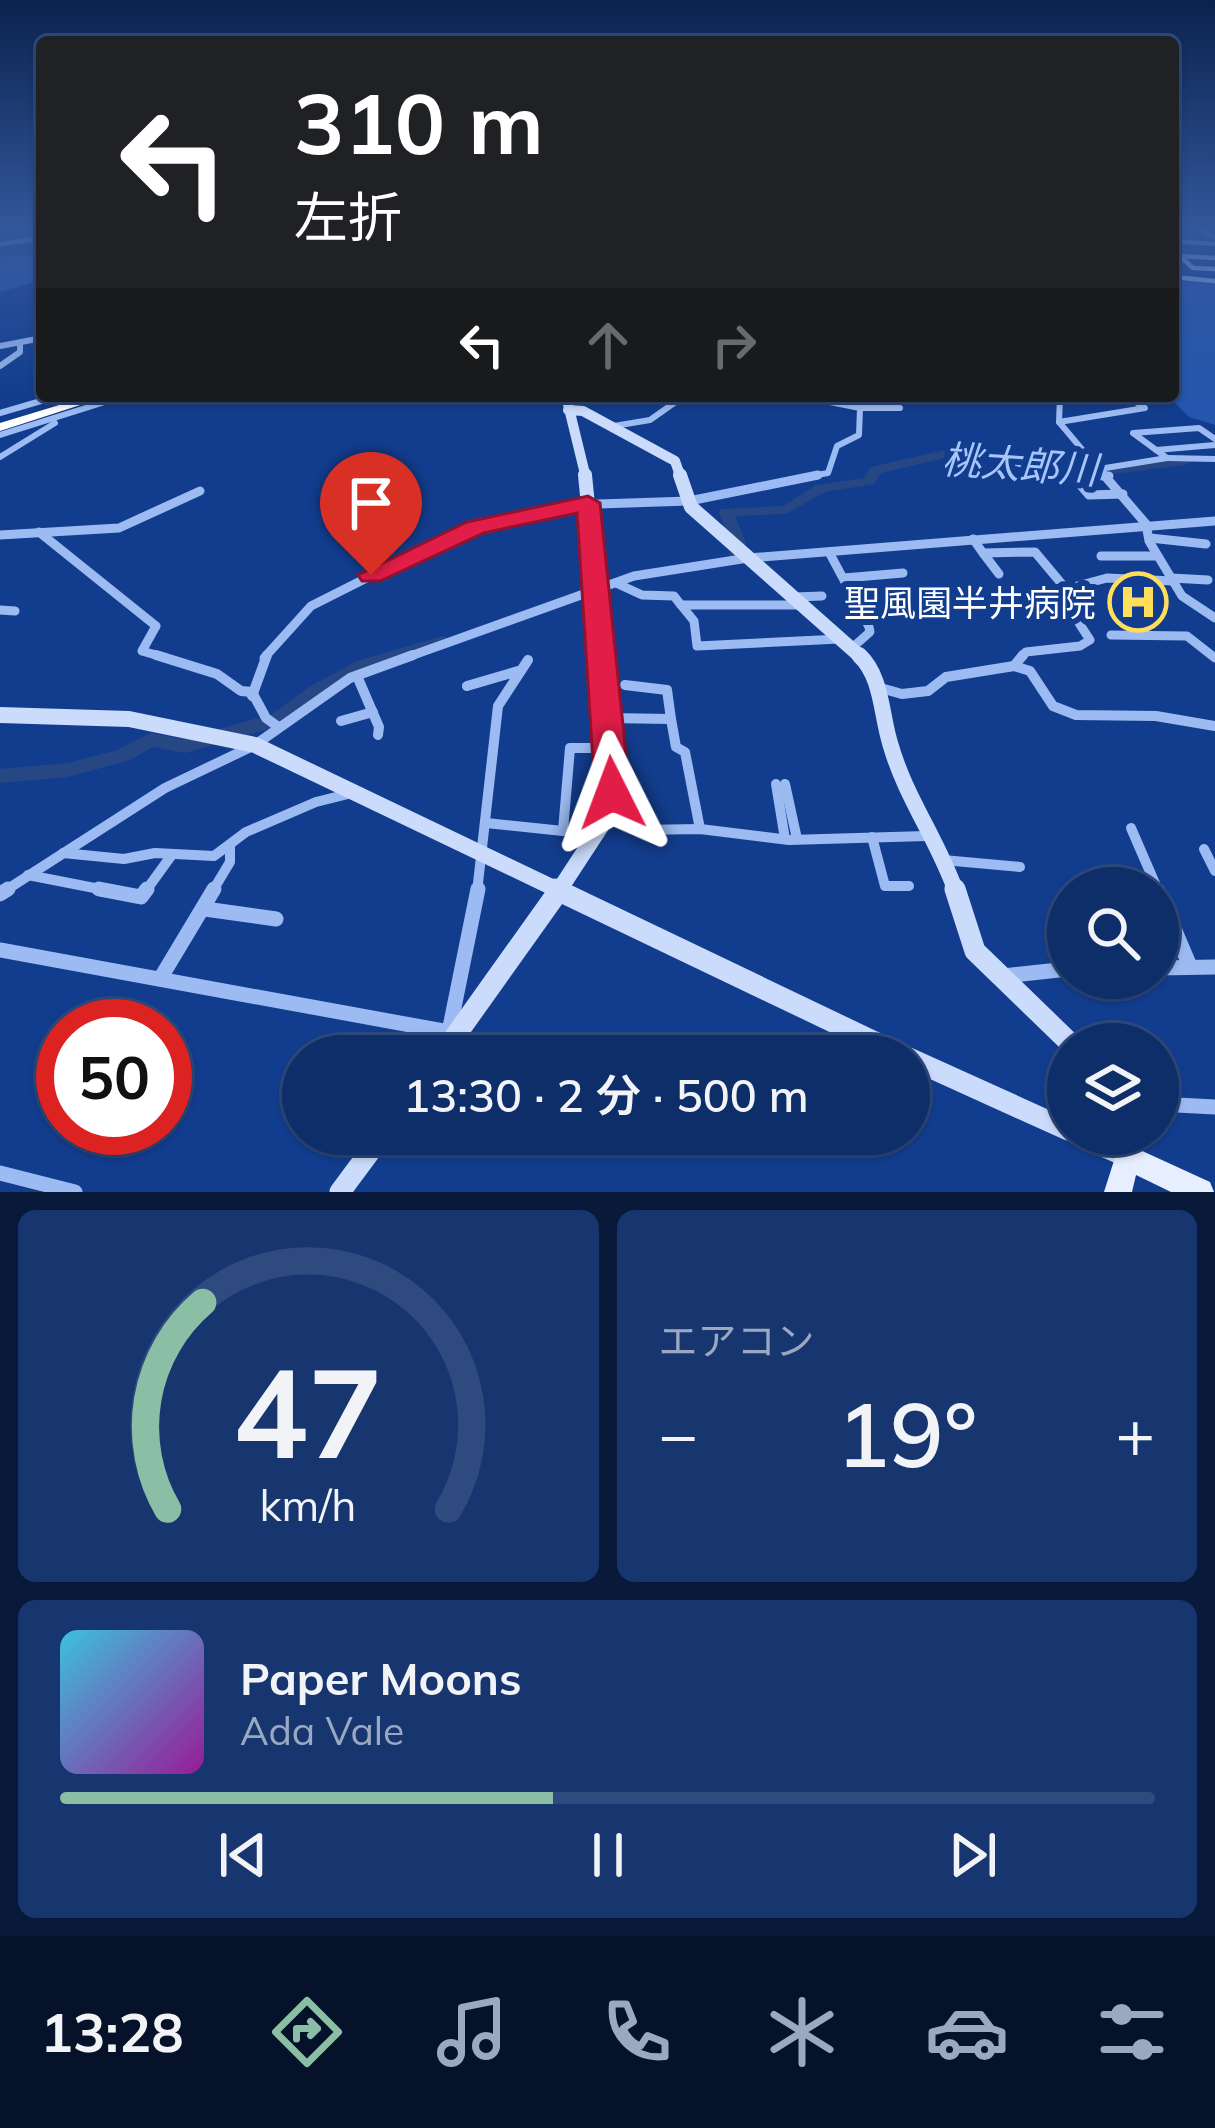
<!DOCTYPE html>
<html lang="ja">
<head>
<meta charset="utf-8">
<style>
	body { margin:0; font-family:Mulish,"Noto Sans JP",sans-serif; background:#173670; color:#f1f3f6; height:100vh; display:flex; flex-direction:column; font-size:45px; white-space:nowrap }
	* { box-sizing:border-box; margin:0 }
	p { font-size:39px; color:#9ba8c1 }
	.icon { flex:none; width:66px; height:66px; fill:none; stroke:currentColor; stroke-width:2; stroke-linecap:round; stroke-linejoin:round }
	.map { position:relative; height:1192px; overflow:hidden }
	.drawer { display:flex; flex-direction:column; gap:18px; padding:18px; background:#08193a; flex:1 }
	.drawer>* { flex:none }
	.banner { position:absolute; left:36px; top:36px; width:1143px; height:366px; border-radius:12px; box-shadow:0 3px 9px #0004,0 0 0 3px #2e4a7e; background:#202124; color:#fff; overflow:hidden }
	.buttons { position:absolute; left:1047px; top:867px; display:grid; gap:24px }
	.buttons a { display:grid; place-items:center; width:132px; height:132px; border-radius:50%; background:#0e2e6a; box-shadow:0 3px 9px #0004,0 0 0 3px #2e4a7e; font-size:60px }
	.speed { position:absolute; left:36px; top:999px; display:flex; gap:24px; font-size:60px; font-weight:700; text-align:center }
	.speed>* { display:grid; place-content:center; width:156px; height:156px; border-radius:50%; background:#0e2e6a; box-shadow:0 3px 9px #0004,0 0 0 3px #2e4a7e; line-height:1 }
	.speed .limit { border:18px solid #d22; background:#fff; color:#111 }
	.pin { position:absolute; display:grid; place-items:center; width:102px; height:102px; color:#fff; margin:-123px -51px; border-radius:50% 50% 50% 0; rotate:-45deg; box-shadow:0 0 12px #0007 }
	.pin .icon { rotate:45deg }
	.me { position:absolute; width:132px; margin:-66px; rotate:357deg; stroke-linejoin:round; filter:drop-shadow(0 0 9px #0008) }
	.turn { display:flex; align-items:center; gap:42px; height:252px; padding:0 60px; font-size:54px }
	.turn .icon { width:156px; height:156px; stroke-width:2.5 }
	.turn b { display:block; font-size:84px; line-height:102px }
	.lanes { display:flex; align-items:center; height:114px; padding:0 60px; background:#0003; justify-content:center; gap:60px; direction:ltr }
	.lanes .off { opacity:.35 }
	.big { font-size:90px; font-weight:600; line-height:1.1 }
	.drawer .card { flex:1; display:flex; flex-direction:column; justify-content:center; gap:18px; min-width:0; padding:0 42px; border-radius:18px; background:#173670 }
	.drawer .dial { align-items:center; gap:0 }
	.dial svg { height:312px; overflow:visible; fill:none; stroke:#2e4a7e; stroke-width:7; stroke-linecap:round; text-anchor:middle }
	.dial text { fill:#f1f3f6; stroke:none }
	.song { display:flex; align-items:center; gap:36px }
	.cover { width:144px; height:144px; border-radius:18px; background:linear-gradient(135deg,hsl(190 70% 55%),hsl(300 70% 35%)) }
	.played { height:12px; border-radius:6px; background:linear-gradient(90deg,#8abfa5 45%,#2e4a7e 45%) }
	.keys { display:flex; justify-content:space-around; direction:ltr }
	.heat { display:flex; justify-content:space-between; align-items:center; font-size:66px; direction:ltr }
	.drawer .tiles { flex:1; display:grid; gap:18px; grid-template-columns:1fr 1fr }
	.card:last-child { grid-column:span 2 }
	.trip { position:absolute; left:282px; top:1035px; width:648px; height:120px; border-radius:60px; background:#0e2e6a; box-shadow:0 3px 9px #0004,0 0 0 3px #2e4a7e; font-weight:600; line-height:120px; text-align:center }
	.menu { display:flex; height:192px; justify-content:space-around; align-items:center; background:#06122a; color:#9ba8c1 }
	.menu .icon { width:84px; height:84px }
	.menu .active { color:#8abfa5 }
	.menu b { font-size:54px; color:#f1f3f6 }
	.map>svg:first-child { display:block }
</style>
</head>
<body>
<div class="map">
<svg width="1215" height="1192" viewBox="0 0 1215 1192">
	<rect width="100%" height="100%" fill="#123d8e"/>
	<!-- green -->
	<g fill="#2456ad">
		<path d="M42 254V280L0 292V257Z"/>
		<path d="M1173 276 1215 279V425L1189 417 1172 400 1158 396H1173Z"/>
	</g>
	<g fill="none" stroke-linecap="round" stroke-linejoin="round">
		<!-- river -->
		<g fill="#274784" fill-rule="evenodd">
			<path d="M949 449 990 452 1053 466 1098 468 1185 457 1192 461 1185 465 1098 476 1053 474 990 460 949 457 881 473 874 484 825 492 786 514 735 516 746 543 745 557 737 562 729 557 730 543 719 512 721 509 783 506 816 485 864 478 871 467Z"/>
			<path d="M443 636 452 641 449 645 369 669 323 695 286 724 185 753 153 747 130 760 68 777 0 783V769L68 763 117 750 150 733 185 739 272 714 309 687 357 661Z"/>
		</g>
		<!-- street-far4 -->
		<g stroke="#9cbbf2" stroke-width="4.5">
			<path d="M1195 228 1215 237"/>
			<path d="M1173 241 1215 244"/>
			<path d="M0 244 42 238"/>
			<path d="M1173 250 1193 268 1215 269"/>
			<path d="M1179 256 1215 258"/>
			<path d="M1173 277 1215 281"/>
		</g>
		<!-- street-far3 -->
		<g stroke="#9cbbf2" stroke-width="6">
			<path d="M0 346 42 338"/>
			<path d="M0 366 20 352V344"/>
			<path d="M800 396 860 408 859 435 837 446 828 473 800 478"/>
			<path d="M1060 396 1059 422 1145 408 1127 396"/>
			<path d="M860 408H900"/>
			<path d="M0 413 58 396"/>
			<path d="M1059 422 1106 478"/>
			<path d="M614 426 650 420 684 396"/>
			<path d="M0 435 124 396"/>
			<path d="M1156 450 1215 445"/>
			<path d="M0 457 55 423"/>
			<path d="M1167 458 1215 459"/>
			<path d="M1006 461 1072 475"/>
			<path d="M1099 469 1167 458 1133 433 1199 428 1215 439"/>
			<path d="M1074 478 1109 476"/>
		</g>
		<!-- street-far2 -->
		<g stroke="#9cbbf2" stroke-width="9">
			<path d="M1104 475 1146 524 1149 541 1182 596 1215 618"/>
			<path d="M1109 476 1072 475 1089 495 1123 494"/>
			<path d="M39 532 156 626 142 651 166 658"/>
			<path d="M0 535 119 528 200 491"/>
			<path d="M1150 538 1206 544"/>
			<path d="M973 539 983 553 1035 552 1066 589 1064 600 1090 640 1080 646 1026 652 1021 658"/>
			<path d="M829 552 869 627 870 632 853 647"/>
			<path d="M983 553 999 574"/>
			<path d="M1101 556H1157"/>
			<path d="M844 578 903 573"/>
			<path d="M1171 578 1208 580"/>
			<path d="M616 583 642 595 674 596 681 605"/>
			<path d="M1066 589 1107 578 1173 581"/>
			<path d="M849 591H880"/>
			<path d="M795 597 822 596"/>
			<path d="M799 605H681L694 621 697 646 840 639"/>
			<path d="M0 610 15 611"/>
			<path d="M1111 635 1187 636 1215 658"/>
			<path d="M264 658 311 606 450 536 569 505 689 501 818 475"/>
			<path d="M405 658 634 576 748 558 1215 521"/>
		</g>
		<!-- street-far1 -->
		<g stroke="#9cbbf2" stroke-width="10">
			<path d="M156 655 217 674 241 691 252 692 266 718 277 726"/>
			<path d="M1014 666 1023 655"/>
			<path d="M357 676 379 727 378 735"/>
			<path d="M467 686 518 671"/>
			<path d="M877 687 902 694 928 691 946 677 1014 666 1030 671 1053 706 1076 715 1156 716 1215 726"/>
			<path d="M252 696 267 655"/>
			<path d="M607 718 671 719 667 690 625 685"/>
			<path d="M671 719 676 747 685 752 700 829"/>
			<path d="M341 721 373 712"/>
			<path d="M776 784 785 839"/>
			<path d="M785 784 797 839"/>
			<path d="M486 823 563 831 570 748H610"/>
			<path d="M1131 828 1157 888"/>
			<path d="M638 830 700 829 789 840 926 836"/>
			<path d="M872 837 885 886H909"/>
			<path d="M1204 849 1215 871"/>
			<path d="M63 853 124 859 155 853 214 856 246 832 316 802 352 793"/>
			<path d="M943 860 1020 867"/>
			<path d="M28 875 115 892"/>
			<path d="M1105 879 1155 885"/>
			<path d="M3 892 165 788 255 745 350 678 413 655"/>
			<path d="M145 892 171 856"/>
			<path d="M212 892 230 862V847"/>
			<path d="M477 892 498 706 528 660"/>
		</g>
		<!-- street -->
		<g stroke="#9cbbf2" stroke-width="15">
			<path d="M99 889 141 897 147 889"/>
			<path d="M1158 891 1189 964"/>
			<path d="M0 894 8 889"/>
			<path d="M205 909 276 919"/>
			<path d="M0 950 449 1032 455 1038"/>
			<path d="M1158 968 1215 967"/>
			<path d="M1003 976 1068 969"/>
			<path d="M160 979 214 889"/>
			<path d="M449 1032 478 889"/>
			<path d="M1158 1104 1215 1107"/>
			<path d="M0 1173 75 1192"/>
		</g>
		<!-- secondary-far3 -->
		<g stroke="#cadbfc" stroke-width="10">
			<path d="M566 396 586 478"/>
			<path d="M568 410 583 411 675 461 681 478"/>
		</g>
		<!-- secondary-far2 -->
		<g stroke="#cadbfc" stroke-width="14">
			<path d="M585 475 603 658"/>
			<path d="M680 475 691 507 862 658"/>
		</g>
		<!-- secondary-far1 -->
		<g stroke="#cadbfc" stroke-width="16">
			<path d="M859 655C882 676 881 714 890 743 905 797 938 840 956 892"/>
			<path d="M0 715 129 719 255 745 562 892"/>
			<path d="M558 892 609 814 613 769 602 655"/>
		</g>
		<!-- secondary -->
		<g stroke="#cadbfc" stroke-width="21">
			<path d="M555 889 904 1056"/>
			<path d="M955 889 975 951 1071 1044"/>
			<path d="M441 1056 560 889"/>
			<path d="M909 1058 1068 1130"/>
			<path d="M1076 1134 1127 1157 1132 1134"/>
			<path d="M340 1192 383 1134"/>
		</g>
		<!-- primary -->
		<path fill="#e6eeff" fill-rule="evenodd" d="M1127 1144 1210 1182 1214 1192H1171L1136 1175 1132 1192H1104L1118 1148Z"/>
		<!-- highway -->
		<path fill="#fff" fill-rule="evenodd" d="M89 396H108L0 431V423Z"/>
	</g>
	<!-- sky -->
	<linearGradient id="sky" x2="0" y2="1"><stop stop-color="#0a224e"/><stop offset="0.58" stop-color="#33579b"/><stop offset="1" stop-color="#33579b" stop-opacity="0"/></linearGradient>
	<rect width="1215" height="395" fill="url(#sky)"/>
	<!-- route -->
	<path fill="#e11d48" stroke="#92132f" stroke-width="3" d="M588 496 600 503 630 793 625 802 612 806 600 802 595 793 577 513 484 533 380 581H362L358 575 467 522Z"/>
	<!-- icons -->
	<defs>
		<g id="hospital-ring" transform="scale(3)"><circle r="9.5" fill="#123d8e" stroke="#ffde5c" stroke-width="1.5"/><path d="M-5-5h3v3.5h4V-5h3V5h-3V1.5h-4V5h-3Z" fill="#ffde5c"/></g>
	</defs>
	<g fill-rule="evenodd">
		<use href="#hospital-ring" x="1138" y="602"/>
	</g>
	<g text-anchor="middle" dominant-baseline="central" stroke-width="12" stroke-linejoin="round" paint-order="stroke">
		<!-- poi labels -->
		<g font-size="36" fill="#fff" stroke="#123d8e" text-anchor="end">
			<text x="1096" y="602">聖風園半井病院</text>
		</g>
		<!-- water labels -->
		<g font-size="39" font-style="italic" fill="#a7c5f9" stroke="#123d8e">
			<text transform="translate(1020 464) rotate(4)">桃太郎川</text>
		</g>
	</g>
</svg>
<div class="buttons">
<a><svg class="icon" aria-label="search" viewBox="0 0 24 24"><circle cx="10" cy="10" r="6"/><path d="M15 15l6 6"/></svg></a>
<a><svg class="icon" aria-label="layers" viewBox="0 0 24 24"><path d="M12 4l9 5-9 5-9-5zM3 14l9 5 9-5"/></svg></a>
</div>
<div class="speed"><div class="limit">50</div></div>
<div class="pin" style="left:371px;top:575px;background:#d93025"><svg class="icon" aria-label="arrive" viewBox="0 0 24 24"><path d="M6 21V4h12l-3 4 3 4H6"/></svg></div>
<svg class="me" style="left:612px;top:793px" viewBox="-20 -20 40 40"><path d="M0-17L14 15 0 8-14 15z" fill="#e11d48" stroke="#fff" stroke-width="4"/></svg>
<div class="trip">13:30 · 2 分 · 500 m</div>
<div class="banner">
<div class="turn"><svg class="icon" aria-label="left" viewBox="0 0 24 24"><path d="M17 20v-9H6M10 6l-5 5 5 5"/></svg><div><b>310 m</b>左折</div></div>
<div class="lanes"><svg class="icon" aria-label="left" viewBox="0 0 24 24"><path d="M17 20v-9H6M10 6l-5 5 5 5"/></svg><svg class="icon off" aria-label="ahead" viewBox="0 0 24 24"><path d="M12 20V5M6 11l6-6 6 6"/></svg><svg class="icon off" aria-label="right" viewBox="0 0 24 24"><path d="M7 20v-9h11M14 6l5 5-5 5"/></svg></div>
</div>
</div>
<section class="drawer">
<div class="tiles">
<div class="card dial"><svg viewBox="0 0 100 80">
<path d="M14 69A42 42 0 1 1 86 69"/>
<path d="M14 69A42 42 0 0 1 23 16" stroke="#8abfa5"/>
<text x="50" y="56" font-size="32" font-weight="700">47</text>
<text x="50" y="72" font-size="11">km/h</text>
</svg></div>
<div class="card"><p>エアコン</p>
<div class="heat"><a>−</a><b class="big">19°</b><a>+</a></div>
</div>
<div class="card">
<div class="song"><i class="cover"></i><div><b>Paper Moons</b><p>Ada Vale</p></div></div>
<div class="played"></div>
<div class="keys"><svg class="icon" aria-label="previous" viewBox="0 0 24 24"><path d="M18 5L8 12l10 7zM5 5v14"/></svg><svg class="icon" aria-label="pause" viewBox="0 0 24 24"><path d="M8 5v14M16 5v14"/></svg><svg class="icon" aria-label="next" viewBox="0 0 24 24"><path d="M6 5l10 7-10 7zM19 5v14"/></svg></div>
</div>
</div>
</section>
<nav class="menu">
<b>13:28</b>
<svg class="icon active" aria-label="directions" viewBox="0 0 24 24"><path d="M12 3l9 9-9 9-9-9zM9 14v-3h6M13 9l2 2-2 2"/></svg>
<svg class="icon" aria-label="music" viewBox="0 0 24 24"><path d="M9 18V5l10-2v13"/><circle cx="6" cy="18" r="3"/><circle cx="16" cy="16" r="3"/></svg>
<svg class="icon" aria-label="phone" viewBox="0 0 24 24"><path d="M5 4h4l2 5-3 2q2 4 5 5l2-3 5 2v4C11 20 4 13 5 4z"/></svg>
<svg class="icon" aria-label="climate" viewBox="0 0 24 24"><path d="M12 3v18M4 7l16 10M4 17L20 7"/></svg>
<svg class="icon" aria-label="car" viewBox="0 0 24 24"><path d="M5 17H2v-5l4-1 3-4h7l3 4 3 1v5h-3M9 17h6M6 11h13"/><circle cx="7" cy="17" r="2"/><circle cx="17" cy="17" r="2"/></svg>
<svg class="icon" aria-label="filters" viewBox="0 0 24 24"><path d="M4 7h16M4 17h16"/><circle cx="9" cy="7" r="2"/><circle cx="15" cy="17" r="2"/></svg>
</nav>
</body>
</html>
